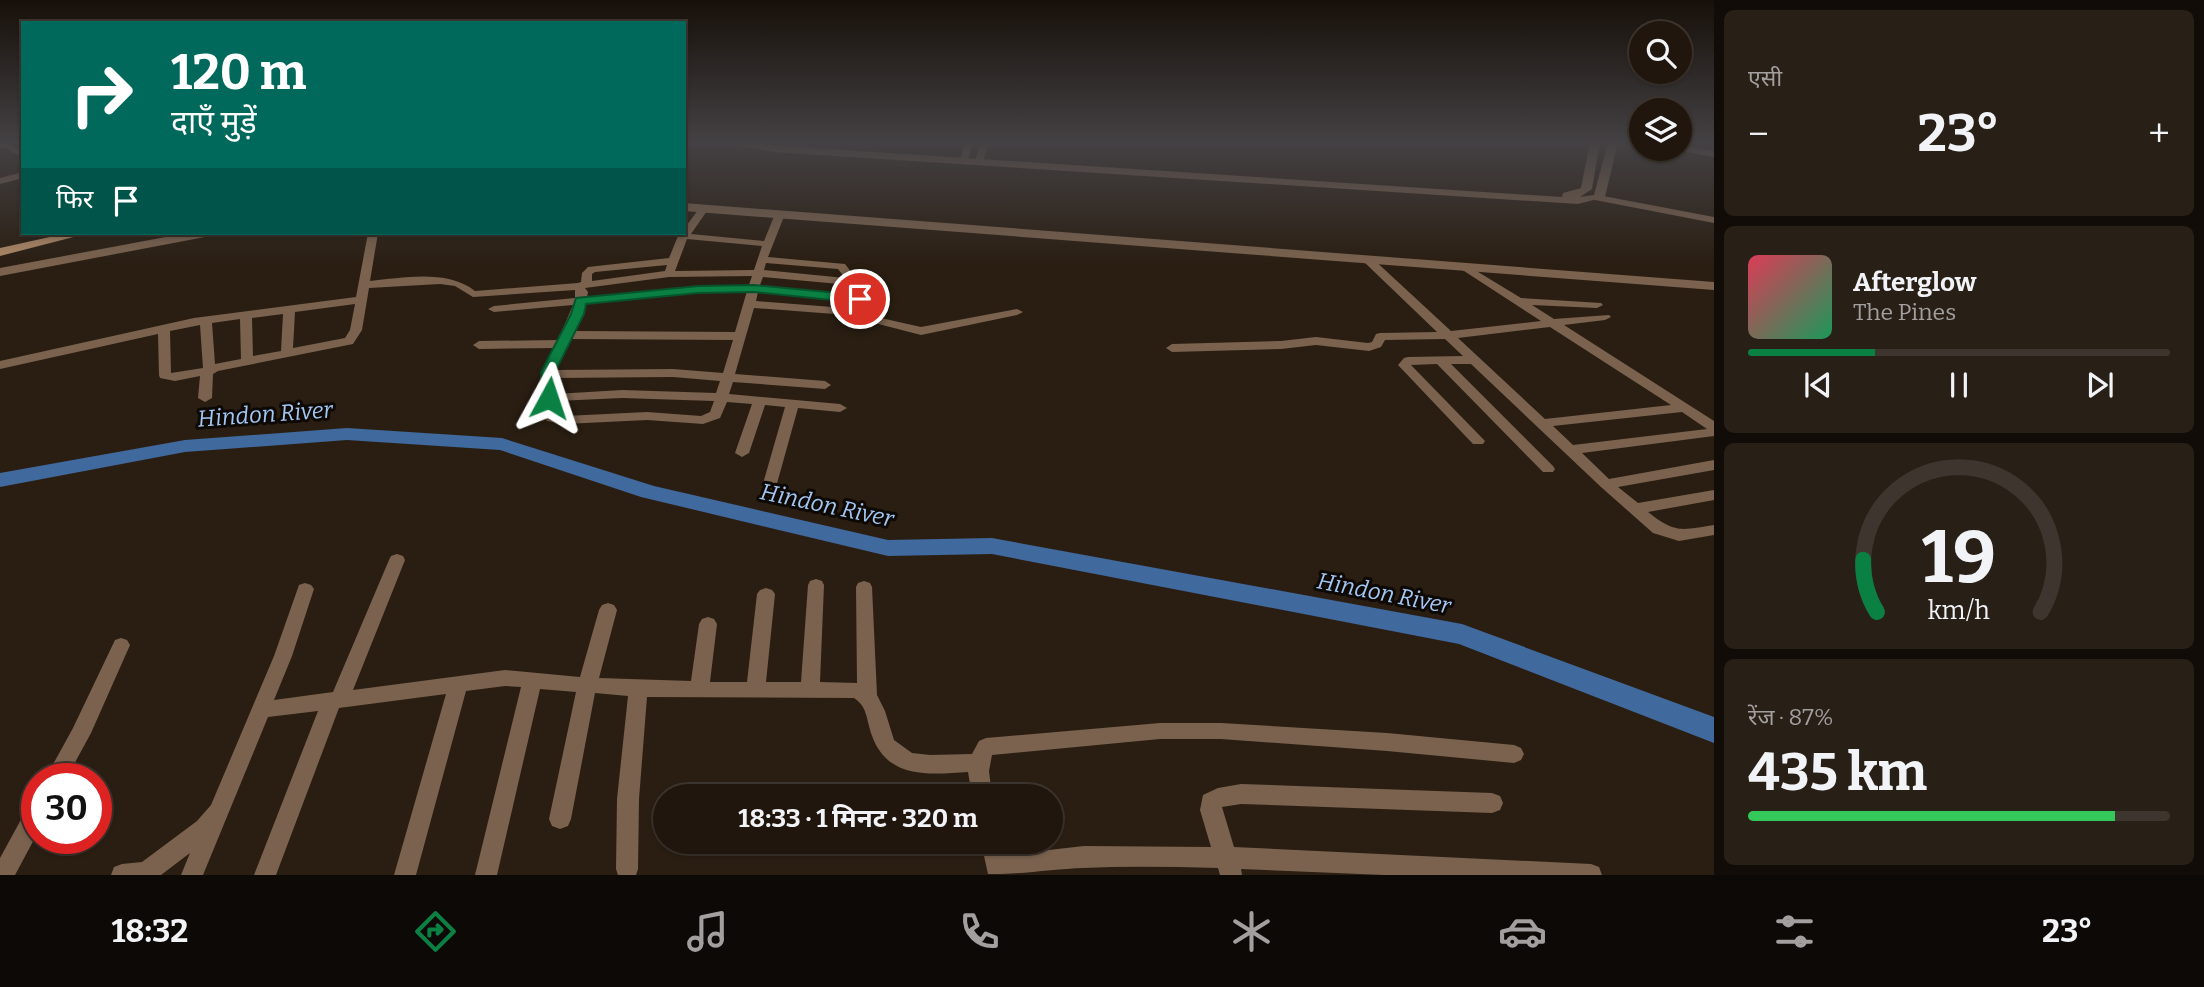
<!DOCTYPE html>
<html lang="hi">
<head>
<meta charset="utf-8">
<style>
	body { margin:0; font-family:Bitter,"Noto Sans Devanagari",serif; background:#281f17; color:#f1f3f6; height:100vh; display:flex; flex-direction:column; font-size:26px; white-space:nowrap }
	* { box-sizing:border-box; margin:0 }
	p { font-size:23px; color:#a29f9e }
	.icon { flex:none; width:38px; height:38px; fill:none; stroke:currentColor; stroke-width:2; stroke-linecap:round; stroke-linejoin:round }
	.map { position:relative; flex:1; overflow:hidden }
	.drawer { display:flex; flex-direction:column; gap:10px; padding:10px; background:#120c08; width:490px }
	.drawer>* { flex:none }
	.guide { position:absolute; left:21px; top:21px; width:665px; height:214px; border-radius:0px; box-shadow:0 2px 5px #0004,0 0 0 2px #3d352e; background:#00695c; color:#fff; overflow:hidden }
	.controls { position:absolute; left:1629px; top:21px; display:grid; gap:14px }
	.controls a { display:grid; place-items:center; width:63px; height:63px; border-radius:50%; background:#20160e; box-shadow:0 2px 5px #0004,0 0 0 2px #3d352e; font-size:35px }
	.speed { position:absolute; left:21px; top:763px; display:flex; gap:14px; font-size:35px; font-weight:700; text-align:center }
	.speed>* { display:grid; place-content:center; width:91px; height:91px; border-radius:50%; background:#20160e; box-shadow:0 2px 5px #0004,0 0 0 2px #3d352e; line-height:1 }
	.speed .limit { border:10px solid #d22; background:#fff; color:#111 }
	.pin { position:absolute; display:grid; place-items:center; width:60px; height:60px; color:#fff; margin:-30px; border:4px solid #fff; border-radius:50%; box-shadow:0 2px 7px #0007 }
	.me { position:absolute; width:77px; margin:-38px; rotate:5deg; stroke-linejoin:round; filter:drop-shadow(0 0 5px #0008) }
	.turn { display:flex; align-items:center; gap:24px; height:147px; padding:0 35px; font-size:32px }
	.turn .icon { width:91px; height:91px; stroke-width:2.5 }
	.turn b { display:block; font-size:49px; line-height:60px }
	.then { display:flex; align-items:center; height:66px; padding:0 35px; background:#0003; gap:14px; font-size:26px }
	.big { font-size:52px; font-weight:700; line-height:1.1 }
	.drawer .widget { flex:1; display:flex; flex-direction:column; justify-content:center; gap:10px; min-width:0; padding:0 24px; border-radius:10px; background:#281f17 }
	.drawer .dial { align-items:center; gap:0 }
	.dial svg { height:182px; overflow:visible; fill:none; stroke:#3d352e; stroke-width:7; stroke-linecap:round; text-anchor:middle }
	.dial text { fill:#f1f3f6; stroke:none }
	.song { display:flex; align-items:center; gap:21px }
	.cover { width:84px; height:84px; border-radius:10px; background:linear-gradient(135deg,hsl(350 70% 55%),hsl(150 70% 35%)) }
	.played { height:7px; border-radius:4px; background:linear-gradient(90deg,#0b8043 30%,#3d352e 30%) }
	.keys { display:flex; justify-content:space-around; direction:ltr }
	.heat { display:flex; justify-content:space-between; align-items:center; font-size:38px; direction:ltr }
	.charge { height:10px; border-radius:5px; background:linear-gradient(90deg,#34c759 87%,#3d352e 0) }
	.trip { position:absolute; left:653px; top:784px; width:410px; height:70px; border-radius:35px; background:#20160e; box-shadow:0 2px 5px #0004,0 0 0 2px #3d352e; font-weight:700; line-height:70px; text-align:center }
	.dock { display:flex; height:112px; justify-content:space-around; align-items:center; background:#0d0906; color:#a29f9e }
	.dock .icon { width:49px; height:49px }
	.dock .on { color:#0b8043 }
	.dock b { font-size:32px; color:#f1f3f6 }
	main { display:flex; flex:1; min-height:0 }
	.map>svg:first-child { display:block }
</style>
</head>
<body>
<main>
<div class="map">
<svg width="1714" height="875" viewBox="0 0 1714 875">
	<rect width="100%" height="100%" fill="#2a1e12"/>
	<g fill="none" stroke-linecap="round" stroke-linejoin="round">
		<!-- river -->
		<path fill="#40699e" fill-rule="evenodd" d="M347 428 502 438 654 486 888 540 992 538 1462 624 1714 717V743L1459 644 992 554 888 556 641 497 500 450 347 440 185 452 0 487V473L185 440Z"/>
		<!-- minor -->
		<g fill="#7a624e" fill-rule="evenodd">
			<path d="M5 142 23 152V158L5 147 0 148V143Z"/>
			<path d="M965 142H973L968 161 964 164 960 161Z"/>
			<path d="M980 142H988L983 162 979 165 975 162Z"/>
			<path d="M23 172V178L0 184V178Z"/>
			<path d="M1598 195 1714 217V223L1595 200V196Z"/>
			<path d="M704 205 709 208 691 234 764 241 775 214 783 212 785 214 768 257 845 264 859 282 872 316 921 327 1017 309 1023 312 1017 315 921 335 863 320 861 316 754 308 735 374 825 381 831 385 825 389 733 382 729 394 840 404 847 408 840 412 798 408 776 487 769 492 762 487 785 407 765 405 749 453 742 457 735 453 752 404 727 402 720 418 703 424 647 420 565 424 547 421 545 418 540 381 554 348 479 349 473 345 479 341 558 340 573 305 494 312 488 309 494 306 575 298V290L473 297 455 286 440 284 369 288 362 330 353 344 218 371 213 374 212 398 205 402 198 398 200 376 175 381 160 378 159 375 158 334 0 369V361L194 318 356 297 368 233H378L370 281C403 278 447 269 475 291L578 283 581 282 582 273 588 267 669 258 678 236 684 233V229L701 206ZM687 239 762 246 754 270 675 271ZM766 263 838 269 845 278 764 270ZM667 265 665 271 592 281V274L595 272ZM752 276 749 285 698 286 587 297 588 292 585 288 669 277ZM763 277 850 285 853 295 760 285ZM747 291 735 332 574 331 585 303 698 292ZM758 292 856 302 858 309 756 301ZM355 304 350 330 345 338 293 348 295 312ZM283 314 281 351 253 356 252 318ZM240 319 241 359 215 364 212 323ZM200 325 203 368 171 373 170 331ZM571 339 733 340 723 373 673 369 555 370ZM673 377 720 381 716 393 622 390 555 394 553 378ZM622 398 714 401 710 412 701 416 647 412 565 416 558 415 556 401Z"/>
			<path d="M1367 256 1371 257 1451 331 1541 321 1461 269V265L1465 264 1521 298 1601 303 1603 305 1597 308 1532 305 1554 319 1609 315 1611 317 1605 320 1564 325 1714 421V436L1582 453 1609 479 1714 460V470L1618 487 1638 503 1714 490V500L1648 512C1676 534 1681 530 1714 525V535L1679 541 1653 533 1601 487 1471 364H1451L1553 466 1555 469 1553 472H1543L1437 364 1411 365 1485 441 1483 444H1473L1398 365 1404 358 1408 357 1463 356 1445 339 1385 340 1381 347 1369 351 1316 345 1281 349 1172 352 1166 348 1172 344 1281 341 1316 337 1368 343 1372 342 1376 334 1380 333 1437 332 1363 261V257ZM1550 327 1671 405 1545 419 1458 338ZM1682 412 1707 429 1573 445 1553 426Z"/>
			<path d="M397 554 403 556 405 560 353 690 505 670 580 677 599 610 602 605 608 603 614 605 617 610 599 678 691 681 699 624 702 619 708 617 714 619 717 624 710 682H747L757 594 760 590 766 588 772 590 775 594 766 682H801L808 585 810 581 816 579 822 581 824 585 820 682 857 683 856 587 858 583 864 581 870 583 872 587 877 695 885 711 894 740 912 753 930 755 972 754 979 741 986 738 1160 723H1221L1387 733 1514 745 1521 748 1524 754 1521 760 1514 763 1387 751 1221 739H1160L992 755 989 771 992 796H972L968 772C924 775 882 779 869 726 866 714 865 705 854 698L647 697 639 799 638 869 636 875H618L616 869 617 799 628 696 595 693 571 819 568 826 560 829 552 826 549 819 576 692 540 689 497 875H475L521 687 505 686 466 691 416 875H394L446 694 339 708 276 875H254L318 711 268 717 203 875H181L190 853 161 875H111L114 867 122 864 142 862 197 821 211 805 274 656 299 585 305 583 311 585 314 589 292 656 274 700 333 692 389 560 391 556Z"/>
			<path d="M121 638 127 640 130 645 91 733 66 779H45L73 728 115 640Z"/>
			<path d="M1241 784 1492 793 1500 796 1503 803 1500 810 1492 813 1241 804 1222 807 1234 847 1591 864 1599 867 1602 875H1384L1241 869 1242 875H1220L1218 868C1173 867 1128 866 1083 868 1054 869 1015 875 988 874L981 842H1003L1006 855 1084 846 1211 847 1200 810 1203 795 1218 788Z"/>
			<path d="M37 802V834L15 875H0V858L29 805Z"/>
		</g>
		<!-- tertiary -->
		<g fill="#7a624e" fill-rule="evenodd">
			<path d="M722 142 1562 197 1563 193 1581 188 1590 142H1600L1592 189 1580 197 1594 195 1608 142H1618L1605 197 1578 204 773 152Z"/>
			<path d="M1680 145 1714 151V157L1676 150 1680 149Z"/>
			<path d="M684 203 1714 282V290L684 211Z"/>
			<path d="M187 233H211L205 237 0 276V268Z"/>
		</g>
		<!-- secondary -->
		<path fill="#ad8766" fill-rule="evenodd" d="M68 233H89L0 256V248Z"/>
	</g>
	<!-- sky -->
	<linearGradient id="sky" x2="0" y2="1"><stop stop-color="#17100a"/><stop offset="0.54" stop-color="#444144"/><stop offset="1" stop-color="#444144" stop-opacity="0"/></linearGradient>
	<rect width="1714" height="264" fill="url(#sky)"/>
	<!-- route -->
	<path fill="#0b8043" stroke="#07532c" stroke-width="2" d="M754 285 860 295 866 299 860 303 754 292 698 293 586 304 584 314 555 372 556 398 549 402 541 398V372L571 314 576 298 698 286Z"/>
	<g text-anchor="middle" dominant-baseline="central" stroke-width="6" stroke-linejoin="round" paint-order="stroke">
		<!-- water labels -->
		<g font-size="23" font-style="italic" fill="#a3c7f5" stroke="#0e0905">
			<text transform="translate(265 414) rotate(-4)">Hindon River</text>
			<text transform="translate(827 505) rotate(12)">Hindon River</text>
			<text transform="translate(1384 593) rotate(11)">Hindon River</text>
		</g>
	</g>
</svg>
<div class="controls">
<a><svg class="icon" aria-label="search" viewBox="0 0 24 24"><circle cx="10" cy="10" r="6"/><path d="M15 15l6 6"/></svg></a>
<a><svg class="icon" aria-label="layers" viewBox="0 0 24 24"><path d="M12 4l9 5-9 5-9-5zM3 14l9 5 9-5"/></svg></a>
</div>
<div class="speed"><div class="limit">30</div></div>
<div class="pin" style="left:860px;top:299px;background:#d93025"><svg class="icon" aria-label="arrive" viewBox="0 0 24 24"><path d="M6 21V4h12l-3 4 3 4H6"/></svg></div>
<svg class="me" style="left:549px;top:398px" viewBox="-20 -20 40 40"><path d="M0-17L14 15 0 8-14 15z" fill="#0b8043" stroke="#fff" stroke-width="4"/></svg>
<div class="trip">18:33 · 1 मिनट · 320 m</div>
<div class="guide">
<div class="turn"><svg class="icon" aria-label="right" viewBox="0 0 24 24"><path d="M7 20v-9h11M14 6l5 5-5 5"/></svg><div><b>120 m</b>दाएँ मुड़ें</div></div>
<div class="then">फिर<svg class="icon" aria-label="arrive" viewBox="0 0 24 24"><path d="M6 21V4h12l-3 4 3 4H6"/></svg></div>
</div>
</div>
<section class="drawer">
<div class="widget"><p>एसी</p>
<div class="heat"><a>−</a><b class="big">23°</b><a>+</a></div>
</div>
<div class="widget">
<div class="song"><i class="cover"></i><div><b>Afterglow</b><p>The Pines</p></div></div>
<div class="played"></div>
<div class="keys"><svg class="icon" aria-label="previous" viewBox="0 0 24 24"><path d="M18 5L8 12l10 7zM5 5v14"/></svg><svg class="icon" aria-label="pause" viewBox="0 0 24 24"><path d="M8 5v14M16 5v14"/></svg><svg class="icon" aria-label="next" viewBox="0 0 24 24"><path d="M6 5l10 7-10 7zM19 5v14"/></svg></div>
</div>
<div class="widget dial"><svg viewBox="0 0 100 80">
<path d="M14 69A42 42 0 1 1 86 69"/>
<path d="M14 69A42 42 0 0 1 8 46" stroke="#0b8043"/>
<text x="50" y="56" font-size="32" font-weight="700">19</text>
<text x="50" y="72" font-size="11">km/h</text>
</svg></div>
<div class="widget"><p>रेंज · 87%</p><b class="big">435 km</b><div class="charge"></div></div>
</section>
</main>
<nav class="dock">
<b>18:32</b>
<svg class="icon on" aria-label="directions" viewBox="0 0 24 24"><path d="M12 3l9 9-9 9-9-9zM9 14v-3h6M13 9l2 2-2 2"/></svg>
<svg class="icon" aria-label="music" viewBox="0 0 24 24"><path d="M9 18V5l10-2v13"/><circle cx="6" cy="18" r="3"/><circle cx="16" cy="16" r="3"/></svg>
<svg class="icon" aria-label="phone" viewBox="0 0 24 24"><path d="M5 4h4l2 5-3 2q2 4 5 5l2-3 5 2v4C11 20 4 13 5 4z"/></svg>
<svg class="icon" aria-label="climate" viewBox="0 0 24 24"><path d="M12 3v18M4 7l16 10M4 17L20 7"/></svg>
<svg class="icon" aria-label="car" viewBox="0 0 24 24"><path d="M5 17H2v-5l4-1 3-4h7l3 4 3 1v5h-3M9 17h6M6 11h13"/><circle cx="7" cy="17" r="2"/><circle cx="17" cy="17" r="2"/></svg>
<svg class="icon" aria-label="filters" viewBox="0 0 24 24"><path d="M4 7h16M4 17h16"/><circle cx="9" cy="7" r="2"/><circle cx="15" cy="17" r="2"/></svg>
<b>23°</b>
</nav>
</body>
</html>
